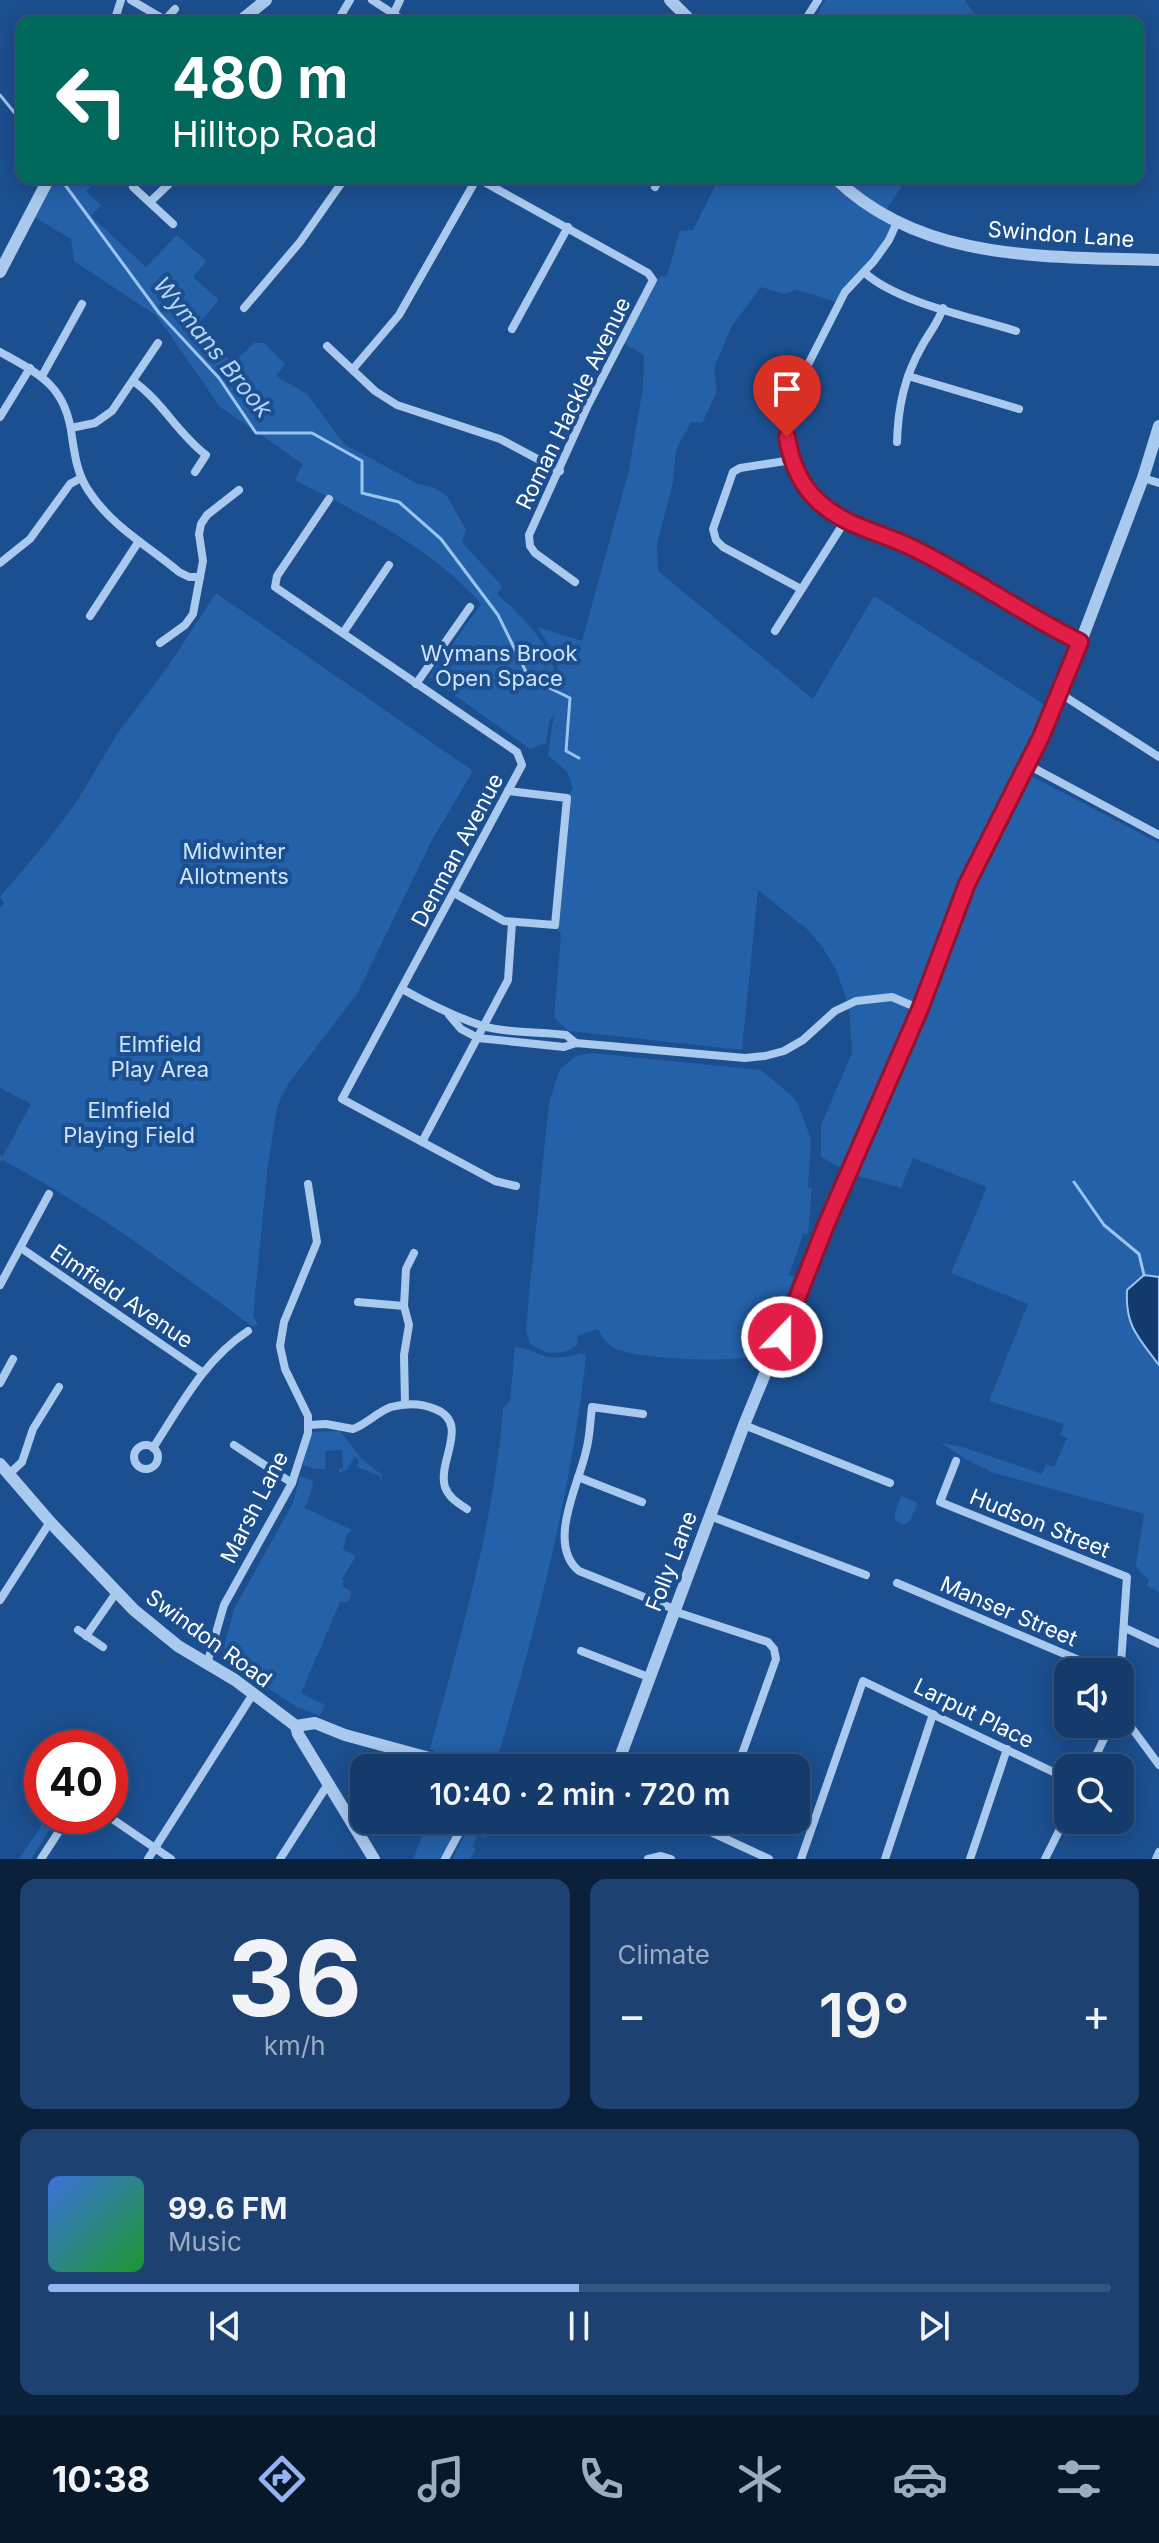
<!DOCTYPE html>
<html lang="en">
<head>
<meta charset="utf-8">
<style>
	body { margin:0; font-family:Inter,sans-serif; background:#1d4271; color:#f1f3f6; height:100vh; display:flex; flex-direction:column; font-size:30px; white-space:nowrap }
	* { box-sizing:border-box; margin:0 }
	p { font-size:26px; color:#9dadc1 }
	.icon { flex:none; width:44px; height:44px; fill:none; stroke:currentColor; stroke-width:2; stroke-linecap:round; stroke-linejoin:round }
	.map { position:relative; height:1859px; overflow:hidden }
	.panel { display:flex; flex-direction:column; gap:20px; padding:20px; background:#0b203b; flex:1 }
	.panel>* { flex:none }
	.banner { position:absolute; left:16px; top:16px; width:1128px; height:168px; border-radius:16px; box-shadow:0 4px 20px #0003,0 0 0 2px #33557e; background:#00695c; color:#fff; overflow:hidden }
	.controls { position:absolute; left:1054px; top:1658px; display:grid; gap:16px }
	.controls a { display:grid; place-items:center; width:80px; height:80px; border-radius:16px; background:#143b6b; box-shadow:0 4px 20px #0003,0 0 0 2px #33557e; font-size:40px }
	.speed { position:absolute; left:24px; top:1730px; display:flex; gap:16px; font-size:40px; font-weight:700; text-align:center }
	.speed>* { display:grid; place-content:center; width:104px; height:104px; border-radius:50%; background:#143b6b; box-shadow:0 4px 20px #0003,0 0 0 2px #33557e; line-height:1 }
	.speed .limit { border:12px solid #d22; background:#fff; color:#111 }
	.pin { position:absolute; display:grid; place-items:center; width:68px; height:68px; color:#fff; margin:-82px -34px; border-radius:50% 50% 50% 0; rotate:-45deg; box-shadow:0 0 8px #0007 }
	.pin .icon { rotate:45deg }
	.me { position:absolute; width:88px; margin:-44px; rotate:22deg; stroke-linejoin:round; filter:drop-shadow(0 0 6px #0008) }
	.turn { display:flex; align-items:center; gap:28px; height:168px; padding:0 24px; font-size:36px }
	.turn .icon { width:104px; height:104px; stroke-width:2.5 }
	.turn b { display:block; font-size:56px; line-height:68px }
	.big { font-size:60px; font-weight:600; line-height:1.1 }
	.panel .widget { flex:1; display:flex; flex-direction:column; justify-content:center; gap:12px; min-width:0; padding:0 28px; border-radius:16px; background:#1d4271 }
	.panel .dial { align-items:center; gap:0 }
	.dial b { font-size:104px; line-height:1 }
	.song { display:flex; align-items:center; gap:24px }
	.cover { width:96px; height:96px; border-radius:12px; background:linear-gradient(135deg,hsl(220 70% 55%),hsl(130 70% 35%)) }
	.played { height:8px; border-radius:4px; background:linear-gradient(90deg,#95b2f1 50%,#33557e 50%) }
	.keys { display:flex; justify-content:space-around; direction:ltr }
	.heat { display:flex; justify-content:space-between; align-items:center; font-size:44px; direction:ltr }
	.panel .tiles { flex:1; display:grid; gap:20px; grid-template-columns:1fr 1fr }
	.widget:last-child { grid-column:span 2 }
	.trip { position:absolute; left:350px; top:1754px; width:460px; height:80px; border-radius:16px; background:#143b6b; box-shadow:0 4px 20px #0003,0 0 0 2px #33557e; font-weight:600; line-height:80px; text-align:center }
	.menu { display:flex; height:128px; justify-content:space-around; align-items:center; background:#08182b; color:#9dadc1 }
	.menu .icon { width:56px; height:56px }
	.menu .current { color:#95b2f1 }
	.menu b { font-size:36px; color:#f1f3f6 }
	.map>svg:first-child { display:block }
</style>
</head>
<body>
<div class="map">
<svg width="1159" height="1859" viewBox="0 0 1159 1859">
	<rect width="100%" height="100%" fill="#1b4f8f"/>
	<!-- green -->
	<g fill="#2461a8">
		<path d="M826 0H964L981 22H812Z"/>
		<path d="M49 178H101L86 191 101 205 91 216 146 267 177 235 206 261 193 277 219 300 195 328 233 363 254 343H264L285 364 276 376 307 394 344 444 418 484 434 488 447 496 466 530 462 542 502 586 497 594C529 623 558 650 557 695 565 670 551 647 537 627L582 641 629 470 643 387 644 355 621 342 653 280 667 275 680 231 693 230 719 178H907L883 215 897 222 840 303 797 290 784 294 761 287 732 326 714 368 717 392 702 423 691 422 676 450 673 483 657 543 658 571 813 699 874 596 1048 707 1020 770 1159 843V1592L1147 1586 1149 1580 1138 1570 1136 1564 1144 1514 994 1473 967 1460 941 1443 963 1447 1042 1474 1046 1464 1054 1467 1067 1438 1060 1435 1064 1424 989 1401 1028 1304 951 1273 987 1187 913 1158 901 1188 855 1175 821 1157V1125L852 1053 849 1006 836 970 823 948 807 929 758 890 742 1050 569 1031 554 1018 561 935 555 925 567 798 573 788 567 772 548 755 554 714 549 722 546 743 530 749 429 677 481 604C432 547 360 514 295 480L303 464 220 407 157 316 74 261 71 239 31 215Z"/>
		<path d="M216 593 473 771 432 840 357 994 288 1084 277 1107 268 1165 253 1316 258 1324 253 1327C171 1267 92 1207 2 1160L0 1162V1155L3 1156 31 1104 0 1088V908L4 903 0 897 49 839 79 798 117 734 169 665Z"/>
		<path d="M591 1053 761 1070 790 1094 798 1104 811 1139 808 1187 812 1188 808 1234H803L789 1275 794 1277 768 1346 762 1355C736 1363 638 1360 614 1348 606 1343 602 1337 598 1329L577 1336 578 1344C565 1357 543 1355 530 1343L526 1331 529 1295 549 1103 560 1069 576 1056Z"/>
		<path d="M515 1347C528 1348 536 1354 548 1357 559 1359 571 1356 582 1353L586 1357C571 1496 535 1632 495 1766L494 1768H448L430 1759 434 1750 430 1749C460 1637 494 1525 503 1408L510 1401Z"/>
		<path d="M340 1431 362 1459 382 1475 381 1484 380 1476 357 1467 359 1460 354 1457 347 1470 339 1473V1469L343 1468 342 1450 325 1451 326 1469H315L303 1465 311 1432Z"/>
		<path d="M300 1476 313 1481C314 1485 307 1502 305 1508L352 1530 347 1535 343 1549 356 1556 342 1579 344 1580 342 1586 352 1592 348 1602H340L301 1693 325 1705 320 1716 297 1707 221 1658 234 1609 293 1503Z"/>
		<path d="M901 1496 918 1503 910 1521 903 1525 895 1520V1512Z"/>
		<path d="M48 1816H60L55 1821 31 1859H19Z"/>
		<path d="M429 1820H466L445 1859H413Z"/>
		<path d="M473 1820H494L484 1838 478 1835 472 1847 476 1849 470 1859H452Z"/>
	</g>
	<!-- water -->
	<path fill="#123a6d" stroke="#9cc4f0" stroke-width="2" d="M1144 1275 1159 1277V1365C1138 1337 1125 1326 1127 1290Z"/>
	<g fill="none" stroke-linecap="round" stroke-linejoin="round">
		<!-- stream -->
		<g stroke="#9cc4f0" stroke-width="3">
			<path d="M0 95 22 122"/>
			<path d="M60 178 159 313 219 378 256 433H312L362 461V493L399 502 441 539 498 615 529 678 570 698 566 751 579 758"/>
			<path d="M1074 1182 1104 1225 1139 1254 1144 1275"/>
		</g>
		<!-- minor -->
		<g stroke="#a9c9ee" stroke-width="8">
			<path d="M131 0 165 20 175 9"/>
			<path d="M372 0 406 22"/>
			<path d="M393 15 400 0"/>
			<path d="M114 22 121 0"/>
			<path d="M337 22 350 0"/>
			<path d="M804 22 818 0"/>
			<path d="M477 178 648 273 653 280 587 407 529 535 530 546 535 553 575 582"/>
			<path d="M133 187 173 224"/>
			<path d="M655 187 660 178"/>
			<path d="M150 202 175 178"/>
			<path d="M897 222 889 240 874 261 845 292 794 392 786 425 789 449 797 471 817 500 845 521 913 548 1080 642"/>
			<path d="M865 273C899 303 972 317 1016 331"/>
			<path d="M244 308 300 242 345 178"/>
			<path d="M512 329 568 227"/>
			<path d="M327 346 375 391 397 405 500 439 560 471"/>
			<path d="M0 352C41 375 66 386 72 437 75 456 77 473 88 490 111 526 147 545 179 572L189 577H200"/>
			<path d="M353 369 399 315 477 178"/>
			<path d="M42 376 82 304"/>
			<path d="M908 376 1019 409"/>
			<path d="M133 381C162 401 178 434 206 455L195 472"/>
			<path d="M0 417 30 368"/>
			<path d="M71 428 95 423 112 411 158 343"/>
			<path d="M897 442C898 408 904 377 922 346 929 333 938 323 943 308"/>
			<path d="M792 460 740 468 733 472 713 529 716 540 723 547 801 589"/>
			<path d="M1143 478 1159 483"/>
			<path d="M329 499 277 576 275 587 517 752 522 765 342 1099 495 1181 516 1186"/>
			<path d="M0 563 30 539 70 484 81 478"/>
			<path d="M90 616 139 541"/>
			<path d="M775 631 845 521"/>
			<path d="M343 633 389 565"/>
			<path d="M160 643 185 625 193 614 203 561 199 534 201 524 207 515 239 490"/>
			<path d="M416 684 470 607"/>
			<path d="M1061 694 1159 757"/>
			<path d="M1028 765 1159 835"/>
			<path d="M454 893 504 921 555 925 567 798 508 791"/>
			<path d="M402 989C429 1004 455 1017 483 1026 504 1033 542 1032 566 1035L576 1043"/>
			<path d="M449 1015 461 1029 478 1038 564 1047 576 1043 745 1058 765 1056 784 1051 803 1040 835 1011 856 1001 892 997 920 1009"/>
			<path d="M422 1142 508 980 512 923"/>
			<path d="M21 1248 202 1372"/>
			<path d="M0 1285 49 1194"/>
			<path d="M358 1302 404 1306"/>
			<path d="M0 1383 13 1359"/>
			<path d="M405 1404 404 1355 409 1325 404 1306 406 1269 414 1253"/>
			<path d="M643 1414 592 1407C590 1422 590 1437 586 1451 579 1484 546 1544 579 1571L674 1609"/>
			<path d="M309 1425 326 1424 353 1429C367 1424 377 1412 391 1407 406 1403 421 1403 435 1409 471 1423 437 1461 445 1487 449 1498 458 1503 467 1509"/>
			<path d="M744 1425 890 1483"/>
			<path d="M234 1445 292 1483"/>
			<circle cx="146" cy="1457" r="12"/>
			<path d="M153 1448C181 1405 205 1359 248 1331"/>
			<path d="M956 1461 940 1502 1127 1577 1120 1677"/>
			<path d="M9 1474 22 1462 33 1429 59 1387"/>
			<path d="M578 1477 642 1502"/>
			<path d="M710 1516 866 1575"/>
			<path d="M897 1583 1107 1672"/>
			<path d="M0 1600 50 1522"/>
			<path d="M673 1611 768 1642 774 1649 776 1659 737 1768"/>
			<path d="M1125 1628 1159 1644"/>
			<path d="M78 1630 103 1647"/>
			<path d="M86 1636 116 1593"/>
			<path d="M581 1651 651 1678"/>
			<path d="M207 1664 224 1605 292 1483 308 1433V1416L285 1369 280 1346 284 1322 317 1242 308 1184"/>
			<path d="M1120 1712 1159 1765"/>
			<path d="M403 1768 407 1753"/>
			<path d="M1090 1768 1111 1724"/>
			<path d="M359 1796 364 1794"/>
			<path d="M108 1816 171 1859"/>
			<path d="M685 1820 769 1859"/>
			<path d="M714 1833 719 1820"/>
			<path d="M41 1859 69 1816"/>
			<path d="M148 1859 253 1694"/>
			<path d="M280 1859 328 1784"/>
			<path d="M445 1859 466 1820"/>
			<path d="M648 1859 661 1856 671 1859"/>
			<path d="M801 1859 863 1681 1068 1779"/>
			<path d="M885 1859 933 1714"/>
			<path d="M970 1859 1007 1749"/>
			<path d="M1045 1859 1068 1813"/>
			<path d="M1156 1859 1159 1852"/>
		</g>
		<!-- tertiary -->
		<g stroke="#a9c9ee" stroke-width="12">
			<path d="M670 0 692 22"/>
			<path d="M239 22 266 0"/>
			<path d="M835 178C922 263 1046 256 1159 260"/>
			<path d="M0 272 49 178"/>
			<path d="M0 1464 50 1522 134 1610 178 1646 235 1680 296 1726 298 1734 374 1859"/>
			<path d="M296 1726 315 1723 345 1735 466 1768"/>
			<path d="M616 1768 744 1425 826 1225 920 1009 967 884 1061 694 1143 478 1159 426"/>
		</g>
	</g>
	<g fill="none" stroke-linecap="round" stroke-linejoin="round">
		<!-- route casing -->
		<g stroke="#92132f" stroke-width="20">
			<path id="route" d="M782 1337 826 1225 920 1009 967 884 1041 737 1080 642C1023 614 970 576 913 548 881 532 846 527 819 502 800 485 791 462 787 437"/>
		</g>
		<!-- route -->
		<use href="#route" stroke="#e11d48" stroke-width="14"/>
	</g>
	<g text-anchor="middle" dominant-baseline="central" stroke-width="8" stroke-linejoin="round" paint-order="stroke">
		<!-- street labels -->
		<g font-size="22" fill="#fff" stroke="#1b4f8f">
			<text transform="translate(1061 234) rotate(4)">Swindon Lane</text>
			<text transform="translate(573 403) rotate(-64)">Roman Hackle Avenue</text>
			<text transform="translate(457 850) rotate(-62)">Denman Avenue</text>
			<text transform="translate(122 1296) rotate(34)">Elmfield Avenue</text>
			<text transform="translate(254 1507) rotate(-63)">Marsh Lane</text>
			<text transform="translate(1040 1523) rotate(22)">Hudson Street</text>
			<text transform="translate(671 1561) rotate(-69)">Folly Lane</text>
			<text transform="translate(1009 1611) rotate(23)">Manser Street</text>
			<text transform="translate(209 1638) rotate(36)">Swindon Road</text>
			<text transform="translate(974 1713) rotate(26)">Larput Place</text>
		</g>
		<!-- park labels -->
		<g font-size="22" fill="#cfe3fa" stroke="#1b4f8f">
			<text x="499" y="653">Wymans Brook<tspan x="499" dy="25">Open Space</tspan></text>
			<text x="234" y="851">Midwinter<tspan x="234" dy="25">Allotments</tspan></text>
			<text x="160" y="1044">Elmfield<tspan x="160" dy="25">Play Area</tspan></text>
			<text x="129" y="1110">Elmfield<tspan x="129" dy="25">Playing Field</tspan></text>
		</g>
		<!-- water labels -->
		<g font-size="24" font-style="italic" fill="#b5d3f5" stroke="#1b4f8f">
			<text transform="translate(213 347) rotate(51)">Wymans Brook</text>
		</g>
	</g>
</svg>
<div class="controls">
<a><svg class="icon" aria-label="sound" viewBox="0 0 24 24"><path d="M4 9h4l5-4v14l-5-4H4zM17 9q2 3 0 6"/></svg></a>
<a><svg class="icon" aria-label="search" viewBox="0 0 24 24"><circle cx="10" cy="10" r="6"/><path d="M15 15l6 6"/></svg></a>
</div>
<div class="speed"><div class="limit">40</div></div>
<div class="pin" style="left:787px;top:437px;background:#d93025"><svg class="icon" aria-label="arrive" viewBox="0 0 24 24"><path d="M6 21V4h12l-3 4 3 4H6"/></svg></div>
<svg class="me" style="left:782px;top:1337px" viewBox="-20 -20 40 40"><circle r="17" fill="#e11d48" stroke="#fff" stroke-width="3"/><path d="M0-11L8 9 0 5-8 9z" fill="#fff"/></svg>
<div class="trip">10:40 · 2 min · 720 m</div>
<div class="banner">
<div class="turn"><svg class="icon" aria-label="left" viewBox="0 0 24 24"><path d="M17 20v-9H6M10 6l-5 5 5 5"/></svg><div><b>480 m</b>Hilltop Road</div></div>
</div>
</div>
<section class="panel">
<div class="tiles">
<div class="widget dial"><b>36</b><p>km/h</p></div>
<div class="widget"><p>Climate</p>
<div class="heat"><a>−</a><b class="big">19°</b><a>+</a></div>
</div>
<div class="widget">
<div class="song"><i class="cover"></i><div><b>99.6 FM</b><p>Music</p></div></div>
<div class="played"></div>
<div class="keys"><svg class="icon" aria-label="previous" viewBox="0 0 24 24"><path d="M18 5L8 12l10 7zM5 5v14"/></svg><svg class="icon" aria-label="pause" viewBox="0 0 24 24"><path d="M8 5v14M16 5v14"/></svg><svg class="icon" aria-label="next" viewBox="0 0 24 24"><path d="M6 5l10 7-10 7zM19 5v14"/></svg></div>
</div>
</div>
</section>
<nav class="menu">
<b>10:38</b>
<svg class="icon current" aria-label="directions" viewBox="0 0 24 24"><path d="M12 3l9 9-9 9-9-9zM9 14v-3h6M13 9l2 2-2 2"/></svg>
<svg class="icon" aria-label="music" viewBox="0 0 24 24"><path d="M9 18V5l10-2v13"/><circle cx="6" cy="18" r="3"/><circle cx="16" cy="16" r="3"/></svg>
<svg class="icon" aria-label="phone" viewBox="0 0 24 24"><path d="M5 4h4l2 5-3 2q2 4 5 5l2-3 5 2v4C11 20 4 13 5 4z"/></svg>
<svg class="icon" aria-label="climate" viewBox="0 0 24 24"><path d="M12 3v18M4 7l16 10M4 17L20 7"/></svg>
<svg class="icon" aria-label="car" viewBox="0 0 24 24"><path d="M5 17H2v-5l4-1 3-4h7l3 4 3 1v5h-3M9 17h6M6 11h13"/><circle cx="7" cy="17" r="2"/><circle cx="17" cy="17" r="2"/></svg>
<svg class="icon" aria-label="filters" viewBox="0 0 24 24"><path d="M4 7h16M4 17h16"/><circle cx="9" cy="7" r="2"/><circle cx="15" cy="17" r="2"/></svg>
</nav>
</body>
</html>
